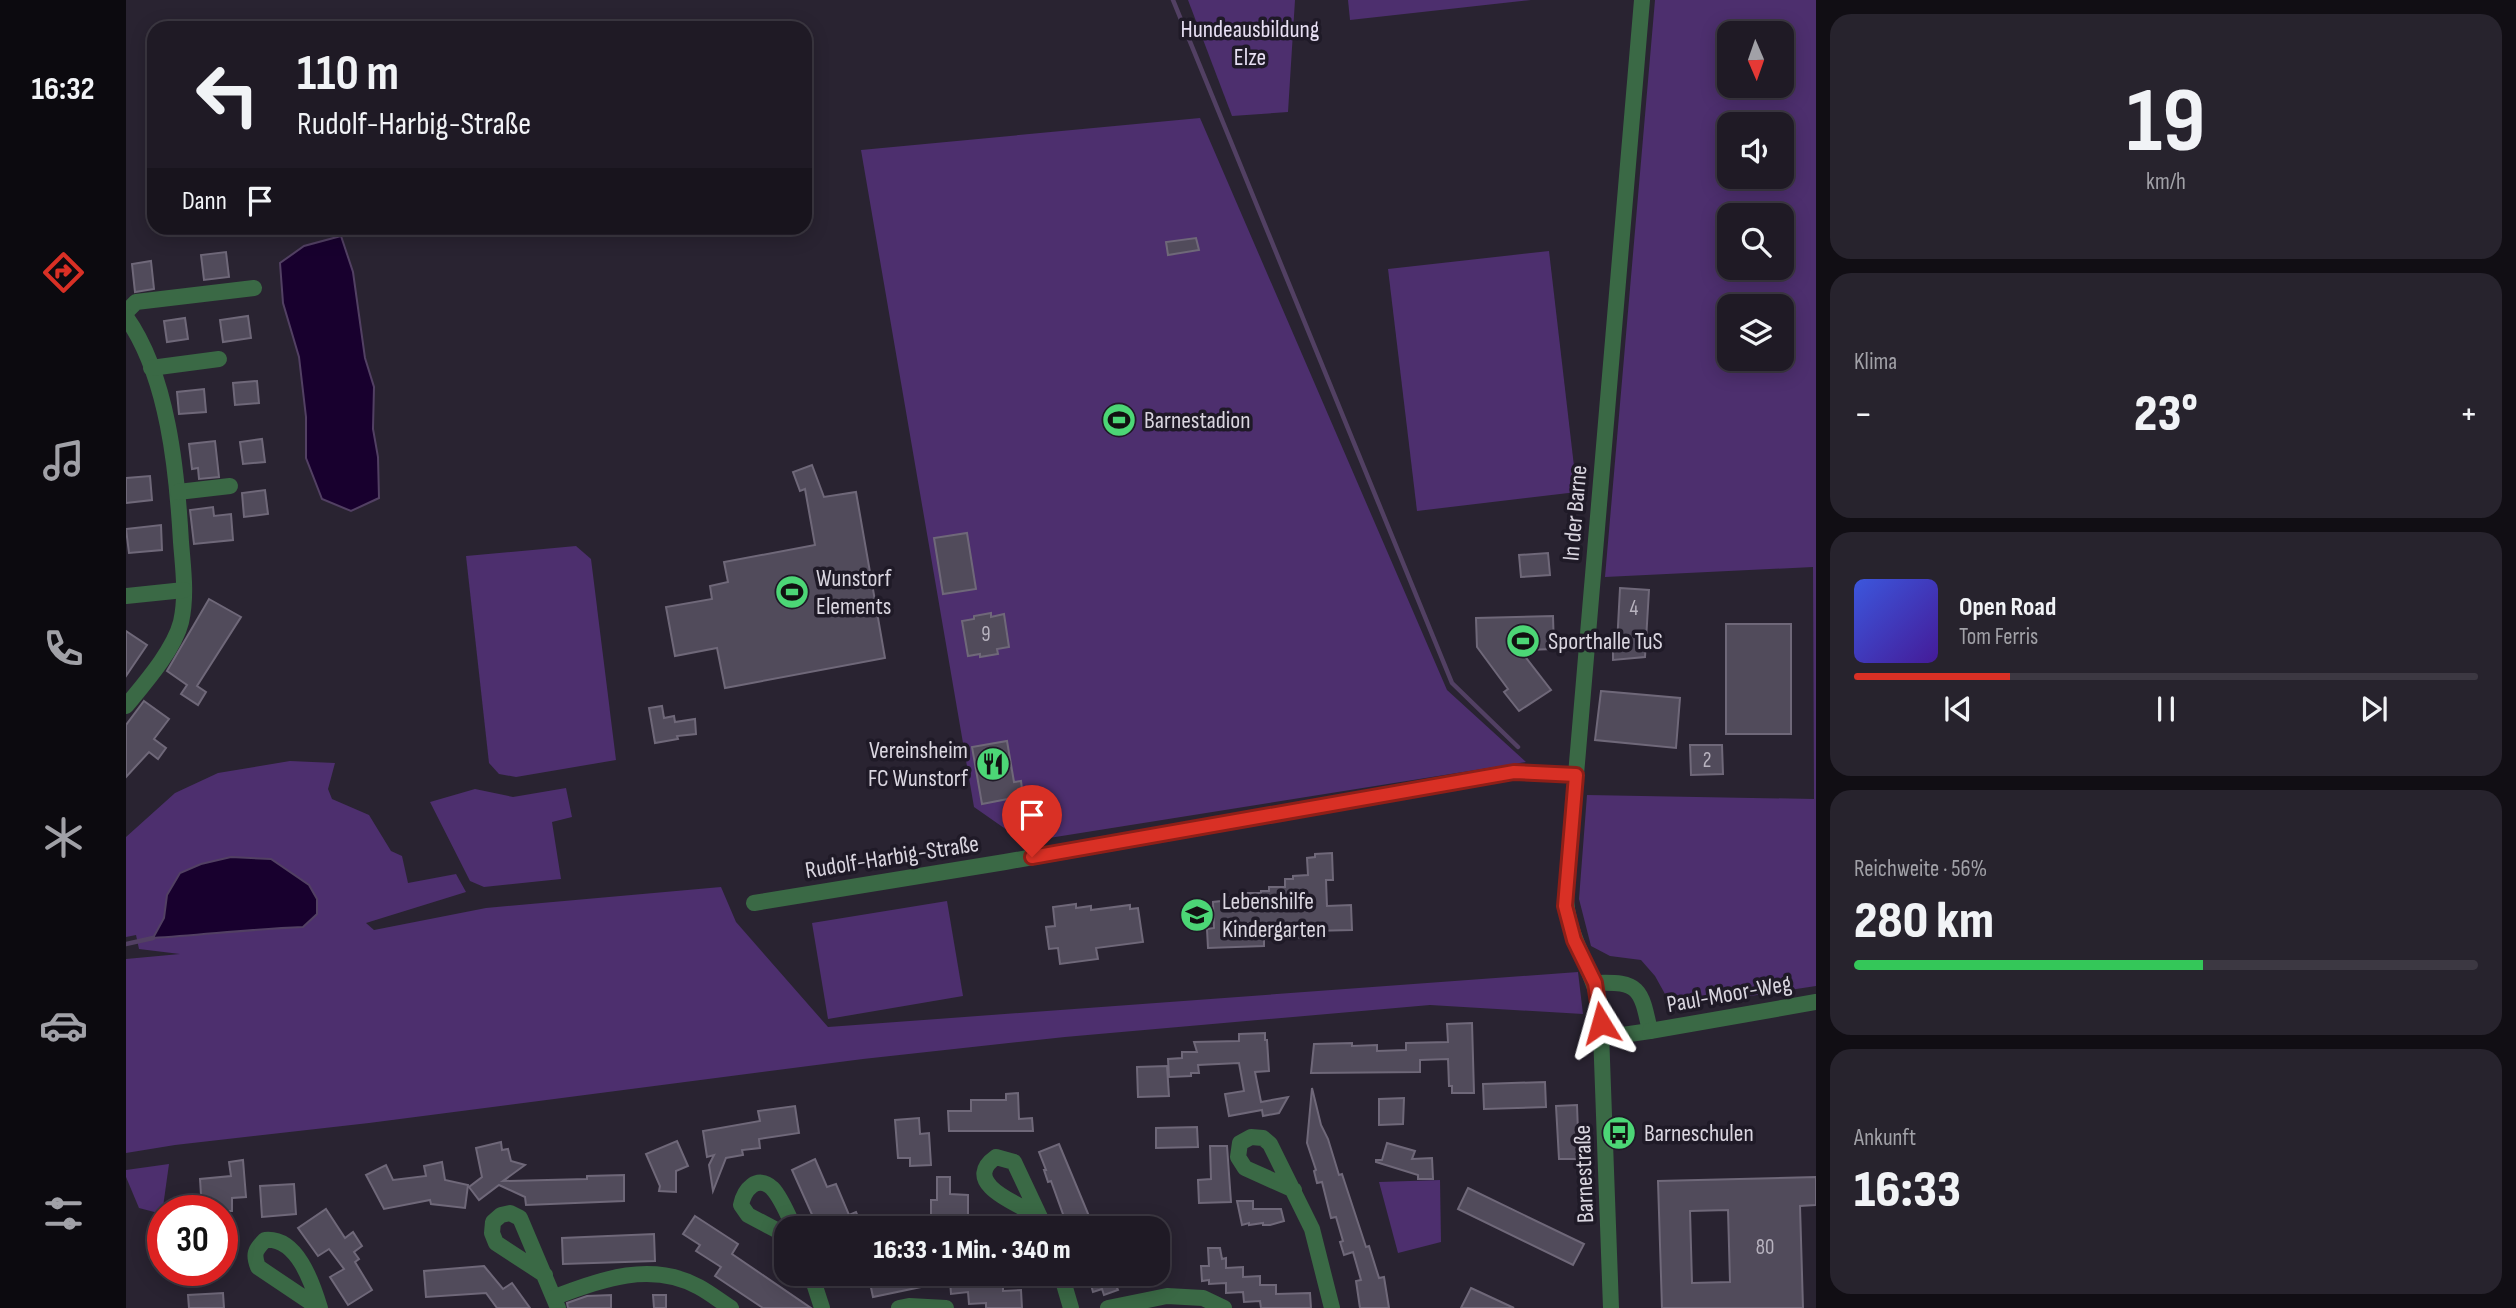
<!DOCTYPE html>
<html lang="de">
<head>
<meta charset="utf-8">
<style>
	body { margin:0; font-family:"Sofia Sans Condensed",sans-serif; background:#27232d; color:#f1f3f6; height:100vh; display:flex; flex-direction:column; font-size:26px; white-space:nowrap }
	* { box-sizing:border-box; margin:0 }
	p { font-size:23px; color:#a1a1a7 }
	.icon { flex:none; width:38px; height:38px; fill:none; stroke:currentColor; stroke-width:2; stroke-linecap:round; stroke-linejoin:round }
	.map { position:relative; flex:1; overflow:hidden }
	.details { display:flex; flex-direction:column; gap:14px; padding:14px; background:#110e14; width:700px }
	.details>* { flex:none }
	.top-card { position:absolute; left:21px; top:21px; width:665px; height:214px; border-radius:21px; box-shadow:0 4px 18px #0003,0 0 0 2px #3c3842; background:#1f1a25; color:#f1f3f6; overflow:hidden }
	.needle { width:46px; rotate:178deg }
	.fabs { position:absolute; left:1591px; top:21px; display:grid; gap:14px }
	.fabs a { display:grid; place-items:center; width:77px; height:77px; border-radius:14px; background:#1f1a25; box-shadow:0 4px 18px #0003,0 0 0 2px #3c3842; font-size:35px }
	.speed { position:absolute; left:21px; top:1195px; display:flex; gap:14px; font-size:35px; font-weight:700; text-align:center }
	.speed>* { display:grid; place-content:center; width:91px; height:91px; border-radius:50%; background:#1f1a25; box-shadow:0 4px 18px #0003,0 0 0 2px #3c3842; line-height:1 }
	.speed .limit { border:10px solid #d22; background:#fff; color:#111 }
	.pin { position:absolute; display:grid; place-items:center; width:60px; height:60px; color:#fff; margin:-72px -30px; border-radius:50% 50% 50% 0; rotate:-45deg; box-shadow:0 0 7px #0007 }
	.pin .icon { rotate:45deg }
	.me { position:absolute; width:77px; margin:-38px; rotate:352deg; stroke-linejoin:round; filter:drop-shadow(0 0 5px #0008) }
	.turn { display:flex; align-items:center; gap:24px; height:147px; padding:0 35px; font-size:32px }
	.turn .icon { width:91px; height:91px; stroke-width:2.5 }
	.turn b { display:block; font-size:49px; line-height:60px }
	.then { display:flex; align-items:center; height:66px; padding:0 35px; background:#0003; gap:14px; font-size:26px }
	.big { font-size:52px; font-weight:800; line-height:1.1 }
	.details .widget { flex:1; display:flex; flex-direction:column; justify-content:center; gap:10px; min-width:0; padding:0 24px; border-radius:21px; background:#27232d }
	.details .dial { align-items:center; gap:0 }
	.dial b { font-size:91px; line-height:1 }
	.song { display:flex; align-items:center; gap:21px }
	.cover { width:84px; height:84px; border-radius:10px; background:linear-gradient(135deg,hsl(230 70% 55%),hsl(260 70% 35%)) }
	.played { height:7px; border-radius:4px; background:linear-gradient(90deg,#d93025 25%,#3c3842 25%) }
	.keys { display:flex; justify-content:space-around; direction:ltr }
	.heat { display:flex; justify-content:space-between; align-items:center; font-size:38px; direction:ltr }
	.charge { height:10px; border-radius:5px; background:linear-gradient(90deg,#34c759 56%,#3c3842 0) }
	.trip { position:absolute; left:648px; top:1216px; width:396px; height:70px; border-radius:21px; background:#1f1a25; box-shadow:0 4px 18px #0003,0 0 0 2px #3c3842; font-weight:800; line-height:70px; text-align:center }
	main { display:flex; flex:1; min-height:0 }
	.tabs { display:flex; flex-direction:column; width:126px; justify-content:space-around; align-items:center; background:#0c0a0f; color:#a1a1a7 }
	.tabs .icon { width:49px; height:49px }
	.tabs .active { color:#d93025 }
	.tabs b { font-size:32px; color:#f1f3f6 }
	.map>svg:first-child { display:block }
</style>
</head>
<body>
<main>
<nav class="tabs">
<b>16:32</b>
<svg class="icon active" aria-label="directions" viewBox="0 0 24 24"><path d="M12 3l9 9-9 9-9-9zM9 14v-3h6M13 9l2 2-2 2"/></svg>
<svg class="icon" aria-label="music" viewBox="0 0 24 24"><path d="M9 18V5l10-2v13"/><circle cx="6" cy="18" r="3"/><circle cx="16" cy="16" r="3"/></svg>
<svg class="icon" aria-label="phone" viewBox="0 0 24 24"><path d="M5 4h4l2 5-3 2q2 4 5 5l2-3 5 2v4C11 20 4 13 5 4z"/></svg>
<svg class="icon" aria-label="climate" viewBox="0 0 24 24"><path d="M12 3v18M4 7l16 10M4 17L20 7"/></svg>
<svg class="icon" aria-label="car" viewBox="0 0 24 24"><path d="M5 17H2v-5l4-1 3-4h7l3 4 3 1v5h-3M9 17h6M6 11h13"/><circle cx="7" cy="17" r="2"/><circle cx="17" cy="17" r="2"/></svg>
<svg class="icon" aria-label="filters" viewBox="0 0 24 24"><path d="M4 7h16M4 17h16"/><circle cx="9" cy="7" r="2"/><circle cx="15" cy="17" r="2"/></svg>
</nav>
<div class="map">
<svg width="1690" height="1308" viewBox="0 0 1690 1308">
	<rect width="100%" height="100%" fill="#292331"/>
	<!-- green -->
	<g fill="#4d2f6e" fill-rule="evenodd">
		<path d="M1062 0H1169L1162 112 1106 116Z"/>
		<path d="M1222 0H1405L1224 20Z"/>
		<path d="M1529 0H1690V986L1551 1007 1544 1003 1529 976 1515 960 1484 956 1465 946 1453 899 1461 795 1688 799 1687 567 1479 577ZM1603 33H1656V86H1603ZM1603 124H1656V177H1603ZM1603 215H1656V268H1603ZM1603 306H1656V359H1603Z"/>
		<path d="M1074 118 1321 690 1400 762 898 842 848 807 735 150Z"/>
		<path d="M1423 251 1451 492 1291 511 1262 269Z"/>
		<path d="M450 546 465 559 490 760 390 777 373 774 363 763 340 556Z"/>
		<path d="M164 761 209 763 202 789 206 799 243 815 265 851 276 856 282 883 330 874 340 892 240 923 248 930 360 908 595 887 610 922 702 1027 1452 972 1457 1014 1304 1005 939 1037 737 1059 243 1123 49 1145 0 1153V959L54 954 13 949 10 935 0 937V837L49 793 92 773Z"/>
		<path d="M440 788 446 817 426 822 435 879 358 887 344 881 304 802 349 789 387 797Z"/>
		<path d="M821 901 837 996 702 1019 686 923Z"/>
		<path d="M43 1164 36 1214 13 1208 0 1177V1170Z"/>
		<path d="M1314 1180 1315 1242 1272 1253 1253 1182Z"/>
	</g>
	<!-- water -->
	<g fill="#18002e" stroke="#524063" stroke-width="2">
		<path d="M215 236 227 272 239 358 248 387 247 429 252 457 253 498 225 511 196 499 180 458V417L173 357 157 303 154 263 178 246Z"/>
		<path d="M105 857 145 859 183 885 191 899V914L177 927C126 929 77 935 27 938L38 918 41 895 54 873 75 864Z"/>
	</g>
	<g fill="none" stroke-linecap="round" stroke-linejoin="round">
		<!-- stream -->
		<g stroke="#524063" stroke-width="4.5">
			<path d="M1047 0 1326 683 1392 747"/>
			<path d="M0 944 27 938"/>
		</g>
	</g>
	<!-- building -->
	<g fill="#514b5b" stroke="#6f6879" stroke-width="2" fill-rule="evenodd">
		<path d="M1070 238 1073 250 1042 255 1040 242Z"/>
		<path d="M100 252 103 277 78 280 75 255Z"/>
		<path d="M25 261 28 289 9 292 6 264Z"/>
		<path d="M122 316 125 338 97 342 94 320Z"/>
		<path d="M59 318 62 339 41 342 38 321Z"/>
		<path d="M131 381 133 403 109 405 107 383Z"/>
		<path d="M78 389 80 412 53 414 51 392Z"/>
		<path d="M136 439 139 462 117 464 114 442Z"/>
		<path d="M89 441 93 477 73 479 72 468 66 469 63 444Z"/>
		<path d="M686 465 698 497 730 492 759 658 599 688 591 648 549 656 540 607 586 599 584 586 602 582 598 562 689 545 679 489 674 491 667 472Z"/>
		<path d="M24 476 26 500 0 503V478Z"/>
		<path d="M139 490 142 514 118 517 116 493Z"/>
		<path d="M87 507 88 516 105 514 107 540 68 544 64 510Z"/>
		<path d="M35 525 36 550 3 553 0 529Z"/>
		<path d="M841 533 850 589 817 594 808 538Z"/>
		<path d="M1422 553 1424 575 1395 577 1393 555Z"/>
		<path d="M1494 588 1523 590 1519 657 1487 660V645H1491Z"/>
		<path d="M83 599 115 617 71 686 80 692 72 705 55 694 61 685 41 671Z"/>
		<path d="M865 613V617L878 614 883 647 871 649 872 654 854 657V654L842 656 836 621 848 619V616Z"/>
		<path d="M1427 616 1428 649 1394 650 1425 690 1393 711 1378 692 1382 689 1351 647 1350 618Z"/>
		<rect x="1600" y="624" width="65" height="110"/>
		<path d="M0 631 21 645 0 676Z"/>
		<path d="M1475 691 1554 698 1550 748 1469 740Z"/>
		<path d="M18 701 43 719 28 739 40 748 32 759 23 752 0 777V725Z"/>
		<path d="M536 706 538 718 548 716 549 722 569 719 570 734 551 736 552 739 529 743 523 708Z"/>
		<path d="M881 741 888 782 895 781 897 796 856 804 846 747Z"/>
		<path d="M1564 745H1596L1597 774 1565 775Z"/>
		<path d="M1206 853 1207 880H1200L1201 906 1225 905 1226 930 1185 931V937L1138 939V946L1082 948 1081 929 1088 928 1087 902 1095 901V898L1119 897V893H1135V891H1143V887H1159V879H1167V876L1182 875 1181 858 1189 857V854Z"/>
		<path d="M950 904V908L965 906V910L1004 905V909L1012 908 1017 942 970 948 972 959 934 964 932 948 923 949 920 927 929 926 927 907Z"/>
		<path d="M1346 1023 1348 1093H1326V1086H1323L1322 1059 1294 1060V1072L1185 1073 1188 1044 1226 1043V1046L1251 1045V1051L1280 1050V1043L1322 1042 1321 1024Z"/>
		<path d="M1139 1033V1040H1141L1143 1071 1129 1072 1135 1102 1162 1097 1153 1113 1137 1116 1136 1110 1103 1116 1099 1094 1118 1091 1113 1063 1072 1065 1073 1073H1065V1076L1043 1077 1042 1059 1056 1058V1052H1071L1068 1042 1113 1041V1034Z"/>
		<path d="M1041 1066 1043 1096 1012 1097 1011 1067Z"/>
		<path d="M1419 1082 1420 1107 1358 1109 1357 1084Z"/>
		<path d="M1186 1088 1195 1125 1202 1139 1213 1175 1216 1174 1240 1247 1243 1246 1253 1278 1258 1277 1263 1308H1234L1230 1281 1235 1280 1227 1252 1218 1255 1214 1242 1217 1241 1210 1217 1205 1218 1196 1182 1191 1183 1188 1171 1190 1170 1181 1143Z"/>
		<path d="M892 1093 893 1119 906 1118 907 1131H823L822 1111H845V1100H880V1094Z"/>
		<path d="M1278 1098 1277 1124 1253 1125V1099Z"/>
		<path d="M1451 1105 1453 1159H1433L1430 1106Z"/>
		<path d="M669 1106 673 1133 633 1139 634 1148 616 1150 617 1155 600 1158 587 1191 583 1165 588 1155 581 1157 577 1131 634 1121 632 1111Z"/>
		<path d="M793 1118 794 1134 803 1133 805 1165 784 1166V1158H772L769 1120Z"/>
		<path d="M1071 1127 1072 1147 1030 1148V1128Z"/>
		<path d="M551 1141 562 1166 550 1171V1192L533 1191 534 1186 520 1154Z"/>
		<path d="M375 1142 376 1150 382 1149 385 1161 399 1165 377 1181 461 1179V1176L498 1175V1201L400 1205 399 1197 373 1185 353 1200 343 1187 356 1177 350 1148Z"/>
		<path d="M1261 1143 1289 1151 1286 1159 1306 1158 1307 1179H1292V1175L1250 1162V1160H1256Z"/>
		<path d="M933 1144 963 1216 961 1217 965 1228H942L925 1181 922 1182 918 1170H920L913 1152Z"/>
		<path d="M1084 1146H1101L1105 1202 1073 1203 1072 1180 1085 1179Z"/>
		<path d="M689 1159 701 1187 710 1184 723 1215 730 1212 737 1228H692L666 1170Z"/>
		<path d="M117 1160 120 1197 106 1198V1211H76L74 1179 105 1176 103 1162Z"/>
		<path d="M316 1162 319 1180 342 1185 339 1208 305 1204 304 1200 258 1209 240 1175 260 1165 267 1180 300 1176 298 1166Z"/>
		<path d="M811 1177H824V1194L842 1195V1220L805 1219V1200H811Z"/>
		<path d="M1690 1177V1205L1674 1206 1677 1308H1536L1532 1181ZM1602 1210 1604 1282 1566 1283 1564 1211Z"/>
		<path d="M168 1184 170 1214 136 1217 134 1186Z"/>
		<path d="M1342 1188 1458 1244 1447 1265 1332 1209Z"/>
		<path d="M1111 1201H1127V1209H1155L1158 1221 1144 1225H1137V1223L1123 1225V1223L1116 1225Z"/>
		<path d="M200 1209 219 1238 227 1232 236 1246 228 1252 233 1259 229 1262 246 1290 222 1305 204 1277 218 1269 203 1249 192 1256 172 1228Z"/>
		<path d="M569 1216 612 1244 606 1254 685 1308H637L589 1276 595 1267 570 1251 574 1245 557 1234Z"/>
		<path d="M528 1234 529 1261 437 1264 436 1238Z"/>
		<path d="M1082 1248H1094L1096 1259 1100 1258V1268L1117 1267V1277L1134 1276V1285H1150V1294L1184 1293 1185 1308H1135L1134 1301 1118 1302 1117 1292 1100 1293V1283L1083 1284V1280L1076 1281 1075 1266H1083Z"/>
		<path d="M358 1266 377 1289 386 1283 404 1308H371L360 1293 300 1297 298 1271Z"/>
		<path d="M788 1274H859L860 1282 877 1281V1291L895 1290 896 1308H860V1303L843 1304 842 1292 825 1294 824 1281 747 1297 744 1283Z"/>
		<path d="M962 1274H985L992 1290 978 1295 976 1289 967 1292Z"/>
		<path d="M1345 1288 1388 1308H1335Z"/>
		<path d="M97 1293 98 1308H63L62 1295Z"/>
		<path d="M485 1295V1308H442L441 1303 461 1296Z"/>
		<path d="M527 1295H540V1308H528Z"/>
	</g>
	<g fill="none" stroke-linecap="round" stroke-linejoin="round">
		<!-- street -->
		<g stroke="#3a6945" stroke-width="16">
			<path d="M0 312 10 302 128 288"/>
			<path d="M0 317C42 376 51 471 55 542 57 568 61 595 55 622 48 650 18 684 0 706"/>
			<path d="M25 368 93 359"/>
			<path d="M52 492 104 486"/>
			<path d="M0 596 58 590"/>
			<path d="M628 903 879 862 1388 772 1450 775"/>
			<path d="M1469 983C1514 981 1515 989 1524 1031L1476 1038"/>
			<path d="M1524 1031 1690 1002"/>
			<path d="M1168 1190 1119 1168 1112 1157 1114 1143 1125 1137 1137 1138 1144 1144 1186 1229 1206 1308"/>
			<path d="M913 1216C894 1205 833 1183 870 1157L888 1162 919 1228"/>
			<path d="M660 1235 622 1215 615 1205C618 1190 631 1174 646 1188 655 1197 663 1217 668 1228"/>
			<path d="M685 1274 696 1308"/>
			<path d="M935 1274 945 1308"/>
			<path d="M419 1275 370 1243 366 1233 367 1222 375 1215 384 1213 394 1218 432 1308"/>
			<path d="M429 1297C475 1279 526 1261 573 1287 584 1293 594 1301 605 1308"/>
			<path d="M193 1308 132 1267C127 1254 129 1250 139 1240 171 1237 186 1282 194 1308"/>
			<path d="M773 1308 783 1306 820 1308"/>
			<path d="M982 1308 1041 1296 1077 1298 1098 1308"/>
			<path d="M1485 1308 1474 1005C1465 965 1439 934 1440 892L1516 0"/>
		</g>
	</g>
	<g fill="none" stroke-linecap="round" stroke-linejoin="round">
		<!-- route casing -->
		<g stroke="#8d1f18" stroke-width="18">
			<path id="route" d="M906 857 1388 772 1450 775 1439 906 1448 940 1469 983 1475 1023"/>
		</g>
		<!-- route -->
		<use href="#route" stroke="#d93025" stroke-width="12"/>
	</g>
	<!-- icons -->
	<defs>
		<g id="stadium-disc" transform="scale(1.75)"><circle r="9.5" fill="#4cd676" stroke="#1f1a27"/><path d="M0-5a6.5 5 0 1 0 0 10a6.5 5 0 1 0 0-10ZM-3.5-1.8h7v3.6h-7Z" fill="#111"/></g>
		<g id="restaurant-disc" transform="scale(1.75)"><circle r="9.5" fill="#4cd676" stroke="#1f1a27"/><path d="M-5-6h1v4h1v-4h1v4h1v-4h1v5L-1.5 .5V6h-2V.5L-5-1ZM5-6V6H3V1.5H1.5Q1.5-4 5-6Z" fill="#111"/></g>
		<g id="school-disc" transform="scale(1.75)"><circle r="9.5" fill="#4cd676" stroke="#1f1a27"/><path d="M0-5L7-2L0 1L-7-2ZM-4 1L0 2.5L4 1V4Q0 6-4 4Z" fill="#111"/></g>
		<g id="bus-disc" transform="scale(1.75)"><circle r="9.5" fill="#4cd676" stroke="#1f1a27"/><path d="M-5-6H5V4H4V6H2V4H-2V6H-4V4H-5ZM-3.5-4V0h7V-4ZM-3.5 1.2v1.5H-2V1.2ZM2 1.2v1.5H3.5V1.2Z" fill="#111"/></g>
	</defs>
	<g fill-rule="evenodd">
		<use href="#stadium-disc" x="993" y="420"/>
		<use href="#stadium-disc" x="666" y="592"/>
		<use href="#stadium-disc" x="1397" y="641"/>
		<use href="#restaurant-disc" x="867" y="764"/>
		<use href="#school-disc" x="1071" y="915"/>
		<use href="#bus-disc" x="1493" y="1133"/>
	</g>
	<g text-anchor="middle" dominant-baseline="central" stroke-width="7" stroke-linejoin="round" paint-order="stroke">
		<!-- number labels -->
		<g font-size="21" fill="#b8b3bf">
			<text x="1508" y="608">4</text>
			<text x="860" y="634">9</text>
			<text x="1581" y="760">2</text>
			<text x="1639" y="1247">80</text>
		</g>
		<!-- park labels -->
		<g font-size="24" fill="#e7dff3" stroke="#1f1a27">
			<text x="1124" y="29">Hundeausbildung<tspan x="1124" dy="28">Elze</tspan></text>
		</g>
		<!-- poi labels -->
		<g font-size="24" fill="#dad6e0" stroke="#1f1a27" text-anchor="start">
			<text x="1018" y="420">Barnestadion</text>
			<text x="690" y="578">Wunstorf<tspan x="690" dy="28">Elements</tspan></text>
			<text x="1422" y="641">Sporthalle TuS</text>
			<text x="842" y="750" text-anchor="end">Vereinsheim<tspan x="842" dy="28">FC Wunstorf</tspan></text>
			<text x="1096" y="901">Lebenshilfe<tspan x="1096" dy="28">Kindergarten</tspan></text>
			<text x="1518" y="1133">Barneschulen</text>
		</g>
		<!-- street labels -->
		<g font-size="24" fill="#dad6e0" stroke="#1f1a27">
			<text transform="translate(1449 513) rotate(-85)">In der Barne</text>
			<text transform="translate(766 857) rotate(-9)">Rudolf-Harbig-Straße</text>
			<text transform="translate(1603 994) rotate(-10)">Paul-Moor-Weg</text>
			<text transform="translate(1458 1174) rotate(-92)">Barnestraße</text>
		</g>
	</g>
</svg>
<div class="fabs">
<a><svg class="needle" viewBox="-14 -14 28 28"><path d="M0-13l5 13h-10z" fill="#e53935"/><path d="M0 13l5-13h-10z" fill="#a1a1a7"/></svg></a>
<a><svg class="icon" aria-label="sound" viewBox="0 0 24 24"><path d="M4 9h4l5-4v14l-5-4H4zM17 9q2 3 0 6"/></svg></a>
<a><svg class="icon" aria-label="search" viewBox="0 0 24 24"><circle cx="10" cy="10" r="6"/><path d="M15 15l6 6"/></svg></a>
<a><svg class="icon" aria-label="layers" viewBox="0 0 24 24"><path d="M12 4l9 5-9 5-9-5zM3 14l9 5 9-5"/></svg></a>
</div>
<div class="speed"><div class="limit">30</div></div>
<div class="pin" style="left:906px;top:857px;background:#d93025"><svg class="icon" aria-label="arrive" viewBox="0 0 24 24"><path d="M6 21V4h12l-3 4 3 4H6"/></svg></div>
<svg class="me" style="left:1475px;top:1023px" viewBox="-20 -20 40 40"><path d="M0-17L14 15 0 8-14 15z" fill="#d93025" stroke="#fff" stroke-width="4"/></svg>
<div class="trip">16:33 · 1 Min. · 340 m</div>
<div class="top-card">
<div class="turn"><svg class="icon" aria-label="left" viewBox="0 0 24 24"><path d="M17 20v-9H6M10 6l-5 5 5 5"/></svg><div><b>110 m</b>Rudolf-Harbig-Straße</div></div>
<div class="then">Dann<svg class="icon" aria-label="arrive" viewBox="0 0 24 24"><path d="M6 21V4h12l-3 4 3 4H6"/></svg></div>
</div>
</div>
<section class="details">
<div class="widget dial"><b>19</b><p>km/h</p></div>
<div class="widget"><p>Klima</p>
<div class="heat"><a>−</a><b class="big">23°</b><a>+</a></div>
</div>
<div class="widget">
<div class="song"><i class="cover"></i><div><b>Open Road</b><p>Tom Ferris</p></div></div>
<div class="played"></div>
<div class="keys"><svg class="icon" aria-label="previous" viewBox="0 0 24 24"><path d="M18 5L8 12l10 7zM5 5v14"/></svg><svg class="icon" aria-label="pause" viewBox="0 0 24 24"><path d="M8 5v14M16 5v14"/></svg><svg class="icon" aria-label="next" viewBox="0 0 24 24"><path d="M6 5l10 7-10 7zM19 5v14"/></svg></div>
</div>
<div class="widget"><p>Reichweite · 56%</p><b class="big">280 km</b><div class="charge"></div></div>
<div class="widget"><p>Ankunft</p><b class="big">16:33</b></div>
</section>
</main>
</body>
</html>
